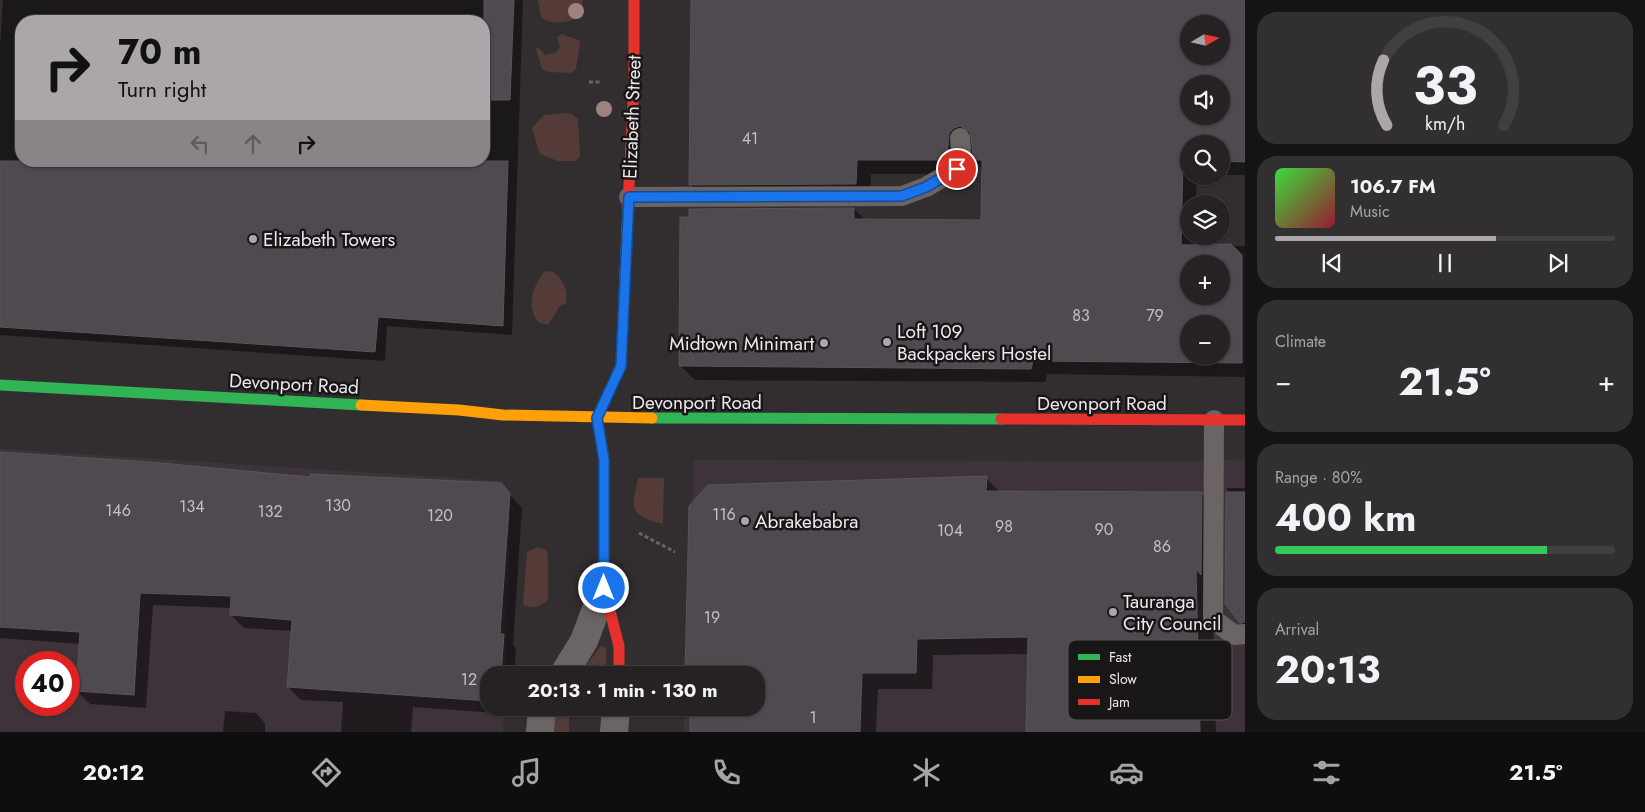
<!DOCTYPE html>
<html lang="en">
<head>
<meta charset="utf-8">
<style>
	body { margin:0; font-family:Jost,sans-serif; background:#322f31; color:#f1f3f6; height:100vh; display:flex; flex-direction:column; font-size:19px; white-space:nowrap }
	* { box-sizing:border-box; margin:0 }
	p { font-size:16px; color:#a4a4a6 }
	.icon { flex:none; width:28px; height:28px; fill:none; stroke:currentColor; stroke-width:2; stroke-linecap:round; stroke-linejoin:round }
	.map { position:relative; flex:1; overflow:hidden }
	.side { display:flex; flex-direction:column; gap:12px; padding:12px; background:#151314; width:400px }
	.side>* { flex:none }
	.top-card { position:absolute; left:15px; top:15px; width:475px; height:152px; border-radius:20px; box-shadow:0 1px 4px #0004,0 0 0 1px #423f41; background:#aaa6a9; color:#111; overflow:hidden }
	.needle { width:32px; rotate:81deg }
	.buttons { position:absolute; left:1180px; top:15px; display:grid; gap:10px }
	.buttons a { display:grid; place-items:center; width:50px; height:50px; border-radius:50%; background:#262224; box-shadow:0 1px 4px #0004,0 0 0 1px #423f41; font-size:25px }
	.speed { position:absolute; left:15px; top:651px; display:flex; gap:10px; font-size:25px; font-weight:700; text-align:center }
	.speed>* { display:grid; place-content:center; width:65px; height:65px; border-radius:50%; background:#262224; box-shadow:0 1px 4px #0004,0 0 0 1px #423f41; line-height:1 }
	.speed .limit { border:8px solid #d22; background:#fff; color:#111 }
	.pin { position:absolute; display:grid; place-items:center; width:42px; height:42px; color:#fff; margin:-21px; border:2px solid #fff; border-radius:50%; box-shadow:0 1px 5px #0007 }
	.me { position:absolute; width:55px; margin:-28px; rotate:0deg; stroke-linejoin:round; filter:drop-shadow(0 0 4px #0008) }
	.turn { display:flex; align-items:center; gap:18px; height:105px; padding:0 20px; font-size:22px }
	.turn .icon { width:65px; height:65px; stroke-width:2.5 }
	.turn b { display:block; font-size:35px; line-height:42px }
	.lanes { display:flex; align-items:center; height:48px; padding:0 20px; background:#0003; justify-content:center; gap:25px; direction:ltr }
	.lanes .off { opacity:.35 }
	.big { font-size:38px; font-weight:700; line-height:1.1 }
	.side .widget { flex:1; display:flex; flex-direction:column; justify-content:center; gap:8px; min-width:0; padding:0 18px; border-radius:20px; background:#322f31 }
	.side .dial { align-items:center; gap:0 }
	.dial svg { height:130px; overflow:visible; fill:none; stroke:#423f41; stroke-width:7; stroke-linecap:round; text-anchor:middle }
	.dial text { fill:#f1f3f6; stroke:none }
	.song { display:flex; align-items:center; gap:15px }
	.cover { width:60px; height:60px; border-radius:8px; background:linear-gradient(135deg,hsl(120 70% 55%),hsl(350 70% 35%)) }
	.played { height:5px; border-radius:2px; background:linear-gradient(90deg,#aaa6a9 65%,#423f41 65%) }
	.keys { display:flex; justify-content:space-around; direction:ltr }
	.heat { display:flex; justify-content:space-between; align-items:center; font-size:28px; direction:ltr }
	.charge { height:8px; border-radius:4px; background:linear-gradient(90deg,#34c759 80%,#423f41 0) }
	.trip { position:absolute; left:480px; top:666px; width:285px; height:50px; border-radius:20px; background:#262224; box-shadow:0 1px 4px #0004,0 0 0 1px #423f41; font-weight:700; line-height:50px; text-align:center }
	.dock { display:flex; height:80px; justify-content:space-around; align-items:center; background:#0f0e0e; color:#a4a4a6 }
	.dock .icon { width:35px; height:35px }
	.dock .selected { color:#aaa6a9 }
	.dock b { font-size:22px; color:#f1f3f6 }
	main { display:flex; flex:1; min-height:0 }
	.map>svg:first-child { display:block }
</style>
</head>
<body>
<main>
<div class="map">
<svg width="1245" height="732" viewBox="0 0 1245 732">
	<rect width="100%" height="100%" fill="#322e30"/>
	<!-- built -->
	<g fill="#3e333a" fill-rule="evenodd">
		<path d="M0 449 502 481 511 493 505 675H489V708H504L503 732H0ZM26 662H69V705H26Z"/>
		<path d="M1245 459V732H684L685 708H756V675H686L694 460 1204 461Z"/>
	</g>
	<!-- green -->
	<g fill="#553b37">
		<path d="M538 0H583L580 18C567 21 553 27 541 17Z"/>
		<path d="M562 34 580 41 576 69 571 73 549 72 542 69 536 49 538 47 545 55 555 53 560 47 557 37Z"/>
		<path d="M566 113 573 115 578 119 580 156 576 161H558L540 154 532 128 544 115Z"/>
		<path d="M550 271C563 276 568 289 566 303L560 306 548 325 538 322C526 306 533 286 544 272Z"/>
		<path d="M638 478H664L663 524C628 515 632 509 638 478Z"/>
		<path d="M538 547 546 550 548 555V600C539 607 533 609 523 605L527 552Z"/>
		<path d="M601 646 606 648V675H579Z"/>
		<path d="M556 708H578L569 713V732H554Z"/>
	</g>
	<!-- shadow -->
	<g fill="#0007" fill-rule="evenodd">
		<path d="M3 0H523L512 335 387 326 385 361 0 335V45ZM21 21H484V161H21Z"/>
		<path d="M693 0H1245V175H1221V144H1189V176H1197L1196 204H1189V236H1195V246H1245V377L1047 374 1045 382 695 380 680 365 854 209 865 220 982 222 983 170 973 160V140L968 142 961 174H871L870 198 705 199 690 184ZM1189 24H1221V56H1189ZM1189 84H1221V116H1189ZM1189 264H1221V296H1189ZM1189 324H1221V356H1189Z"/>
		<path d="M0 453 311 478 500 484 522 508 513 645 516 649 514 675H489V708H512L511 714 413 707 411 732H341L343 702 301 700 288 687 292 631 244 628 231 615V608L153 605 146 708 90 704 77 691 80 644 0 638Z"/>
		<path d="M986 478 1000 492 1201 493 1218 510 1212 584 1216 732H1028L1029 654 933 655 932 689H878L876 732H691L692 708H756V675H687Z"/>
		<path d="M1227 488H1245V626L1226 604Z"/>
		<path d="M225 711 256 713 265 723V732H223Z"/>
	</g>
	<!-- building -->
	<g fill="#4f4950" stroke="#575557" fill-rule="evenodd">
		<path d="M484 0H514L510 100H484Z"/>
		<path d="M691 0H1245V162L1221 161V144H1189V161H1183L1181 245 1231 244 1242 255V363L1033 361 1031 369 679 366 680 217H689V209L854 208V219L981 220 982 160H971L973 152 970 132 960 126 954 128 949 133 947 160H857L856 184 689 185ZM1189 24H1221V56H1189ZM1189 84H1221V116H1189ZM1189 264H1221V296H1189ZM1189 324H1221V356H1189Z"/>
		<path d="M0 161H508L503 326 378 317 375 352 0 327Z"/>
		<path d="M0 452 150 462 310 477V474L501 483 510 494 500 634H504L501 675H489V701L287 687 292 620 230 615 231 596 140 593 134 695 76 691 80 632 0 627Z"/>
		<path d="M987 476 986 491 1202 492 1201 575 1196 569 1200 732H1026L1028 637 917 639 916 673H862L860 732H690V708H756V675H685L689 506 708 485Z"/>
		<path d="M1226 492H1245V622L1240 623 1225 604Z"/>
	</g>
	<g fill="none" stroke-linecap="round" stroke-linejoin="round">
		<!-- path -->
		<g stroke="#686466" stroke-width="3" stroke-dasharray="4 2.5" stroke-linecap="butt">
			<path d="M589 82H600"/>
			<path d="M639 533 675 552"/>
		</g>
		<!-- lane -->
		<g stroke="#6a6465" stroke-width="20">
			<path d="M629 197 902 196 926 187 957 169 961 153 960 138"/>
			<path d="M1214 420 1213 619 1234 635 1245 634"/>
		</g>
		<!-- street -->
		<g stroke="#6a6465" stroke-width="28">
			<path d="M563 675 584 641 604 588"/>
			<path d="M540 732 542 708"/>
			<path d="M614 732 616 708"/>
		</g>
		<!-- fast -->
		<g stroke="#30b455" stroke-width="11">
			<path d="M0 385 361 405"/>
			<path d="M652 418 1001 419"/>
			<path d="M598 423 597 418 621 366 628 206"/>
		</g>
		<!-- slow -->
		<path stroke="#ff9f0a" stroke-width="11" d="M361 405 459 410 503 415 652 418"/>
		<!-- jam -->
		<g stroke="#e5322d" stroke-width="11">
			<path d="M628 206 634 83V0"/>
			<path d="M1001 419 1245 420"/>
			<path d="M598 423 604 460V588L619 646V675"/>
		</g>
	</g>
	<!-- trees -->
	<g fill="#9d827e">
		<circle cx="576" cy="11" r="8"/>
		<circle cx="604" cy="109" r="8"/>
	</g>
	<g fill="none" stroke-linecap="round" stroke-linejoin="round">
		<!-- route casing -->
		<g stroke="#114b97" stroke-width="12">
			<path id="route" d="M604 588V460L597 418 621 366 629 197 902 196 926 187 957 169"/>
		</g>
		<!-- route -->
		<use href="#route" stroke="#1a73e8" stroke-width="9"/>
	</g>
	<!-- markers -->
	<g fill="#aaa6a9" stroke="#191618" stroke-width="2">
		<circle cx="253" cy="239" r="5"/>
		<circle cx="887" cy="342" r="5"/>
		<circle cx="824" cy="343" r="5"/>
		<circle cx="745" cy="521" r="5"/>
		<circle cx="1113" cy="612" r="5"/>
	</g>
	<g text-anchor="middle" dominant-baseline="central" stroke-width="5" stroke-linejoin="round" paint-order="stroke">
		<!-- number labels -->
		<g font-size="16" fill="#c4c0c4">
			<text x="750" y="138">41</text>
			<text x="1081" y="315">83</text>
			<text x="1155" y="315">79</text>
			<text x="338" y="505">130</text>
			<text x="192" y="506">134</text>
			<text x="118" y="510">146</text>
			<text x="270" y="511">132</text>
			<text x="724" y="514">116</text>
			<text x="440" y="515">120</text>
			<text x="1004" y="526">98</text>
			<text x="1104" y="529">90</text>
			<text x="950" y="530">104</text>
			<text x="1162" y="546">86</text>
			<text x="712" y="617">19</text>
			<text x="469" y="679">12</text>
			<text x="813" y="717">1</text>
		</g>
		<!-- street labels -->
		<g font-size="19" fill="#ebe7ea" stroke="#191618">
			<text transform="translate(632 117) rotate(-88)">Elizabeth Street</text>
			<text transform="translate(294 384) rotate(3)">Devonport Road</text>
			<text x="697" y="402">Devonport Road</text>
			<text x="1102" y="403">Devonport Road</text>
		</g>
		<!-- poi labels -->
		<g font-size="19" fill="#ebe7ea" stroke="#191618" text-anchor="start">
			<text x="263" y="239">Elizabeth Towers</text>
			<text x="897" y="331">Loft 109<tspan x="897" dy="22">Backpackers Hostel</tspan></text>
			<text x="814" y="343" text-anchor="end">Midtown Minimart</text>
			<text x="755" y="521">Abrakebabra</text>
			<text x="1123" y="601">Tauranga<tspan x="1123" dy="22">City Council</tspan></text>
		</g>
	</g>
	<!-- legend -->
	<rect x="1068" y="640" width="164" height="80" rx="8" fill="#191618" stroke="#585557" stroke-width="1"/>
	<rect x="1078" y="654" width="22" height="6" fill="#30b455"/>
	<rect x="1078" y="676" width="22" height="7" fill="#ff9f0a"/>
	<rect x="1078" y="699" width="22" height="6" fill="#e5322d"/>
	<g font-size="14" fill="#ebe7ea">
		<text x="1109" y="662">Fast</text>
		<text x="1109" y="684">Slow</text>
		<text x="1109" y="707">Jam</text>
	</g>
</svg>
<div class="buttons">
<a><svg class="needle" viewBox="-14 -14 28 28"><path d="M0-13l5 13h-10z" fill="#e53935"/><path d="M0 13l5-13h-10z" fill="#a4a4a6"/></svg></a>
<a><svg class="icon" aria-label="sound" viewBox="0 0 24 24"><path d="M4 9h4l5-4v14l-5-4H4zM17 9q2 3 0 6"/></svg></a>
<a><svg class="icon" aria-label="search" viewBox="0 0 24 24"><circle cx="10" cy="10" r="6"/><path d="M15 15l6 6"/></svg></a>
<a><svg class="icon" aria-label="layers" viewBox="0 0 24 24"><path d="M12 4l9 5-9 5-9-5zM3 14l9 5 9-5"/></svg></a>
<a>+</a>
<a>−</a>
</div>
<div class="speed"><div class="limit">40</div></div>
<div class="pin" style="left:957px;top:169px;background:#d93025"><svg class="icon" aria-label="arrive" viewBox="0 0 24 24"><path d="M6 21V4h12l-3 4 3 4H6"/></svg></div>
<svg class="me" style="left:604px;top:588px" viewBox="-20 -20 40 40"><circle r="17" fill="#1a73e8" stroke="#fff" stroke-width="3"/><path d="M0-11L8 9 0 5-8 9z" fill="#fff"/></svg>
<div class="trip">20:13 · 1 min · 130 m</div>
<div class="top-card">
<div class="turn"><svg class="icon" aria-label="right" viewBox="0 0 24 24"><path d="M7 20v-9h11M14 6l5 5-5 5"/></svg><div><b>70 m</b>Turn right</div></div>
<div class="lanes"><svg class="icon off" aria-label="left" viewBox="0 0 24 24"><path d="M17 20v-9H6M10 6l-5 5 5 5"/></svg><svg class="icon off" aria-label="ahead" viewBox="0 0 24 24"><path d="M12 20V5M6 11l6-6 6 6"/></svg><svg class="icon" aria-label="right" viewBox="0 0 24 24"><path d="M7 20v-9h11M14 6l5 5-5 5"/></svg></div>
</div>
</div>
<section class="side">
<div class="widget dial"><svg viewBox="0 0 100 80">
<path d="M14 69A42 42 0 1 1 86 69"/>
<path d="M14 69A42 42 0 0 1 12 29" stroke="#aaa6a9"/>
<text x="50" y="56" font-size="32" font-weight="700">33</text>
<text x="50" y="72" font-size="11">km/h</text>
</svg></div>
<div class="widget">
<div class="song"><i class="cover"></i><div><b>106.7 FM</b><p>Music</p></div></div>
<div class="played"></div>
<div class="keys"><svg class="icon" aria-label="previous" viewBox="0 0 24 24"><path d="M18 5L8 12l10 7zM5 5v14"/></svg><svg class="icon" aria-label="pause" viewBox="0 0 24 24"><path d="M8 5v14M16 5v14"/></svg><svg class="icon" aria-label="next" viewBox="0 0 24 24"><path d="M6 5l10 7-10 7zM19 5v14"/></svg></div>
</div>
<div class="widget"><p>Climate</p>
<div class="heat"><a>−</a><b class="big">21.5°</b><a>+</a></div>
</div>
<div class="widget"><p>Range · 80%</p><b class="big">400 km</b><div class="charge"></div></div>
<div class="widget"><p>Arrival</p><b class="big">20:13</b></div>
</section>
</main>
<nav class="dock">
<b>20:12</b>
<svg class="icon selected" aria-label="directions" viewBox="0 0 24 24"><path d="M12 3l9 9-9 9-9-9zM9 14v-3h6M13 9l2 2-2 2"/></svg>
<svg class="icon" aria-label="music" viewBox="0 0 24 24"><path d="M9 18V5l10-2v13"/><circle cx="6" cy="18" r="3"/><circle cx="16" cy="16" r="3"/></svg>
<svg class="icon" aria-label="phone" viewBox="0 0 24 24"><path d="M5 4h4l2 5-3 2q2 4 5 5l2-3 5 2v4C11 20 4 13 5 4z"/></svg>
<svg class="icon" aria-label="climate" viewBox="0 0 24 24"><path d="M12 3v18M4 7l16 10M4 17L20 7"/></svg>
<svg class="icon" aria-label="car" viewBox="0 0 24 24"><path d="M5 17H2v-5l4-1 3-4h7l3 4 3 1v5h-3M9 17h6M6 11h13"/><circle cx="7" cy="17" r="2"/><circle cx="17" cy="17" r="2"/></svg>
<svg class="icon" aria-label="filters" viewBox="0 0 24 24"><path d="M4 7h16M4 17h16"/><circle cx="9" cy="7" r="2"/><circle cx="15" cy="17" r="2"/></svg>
<b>21.5°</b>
</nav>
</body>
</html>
